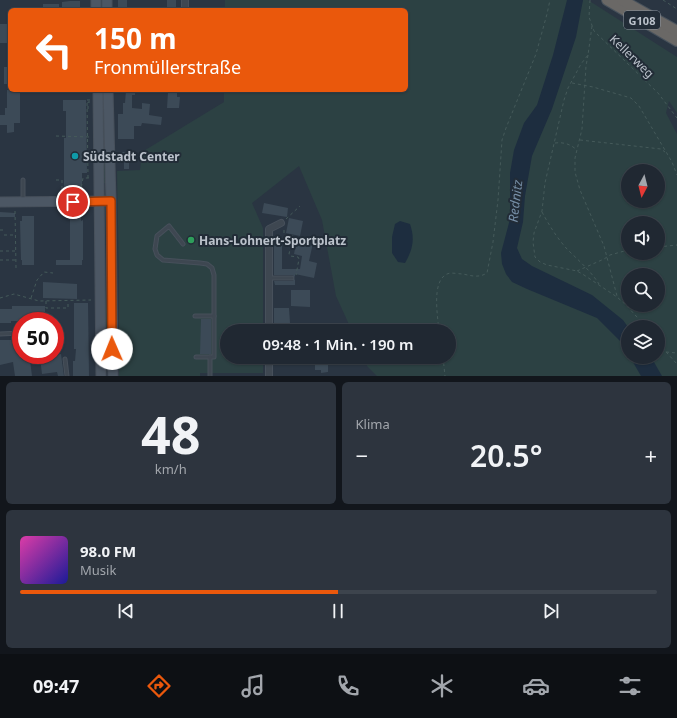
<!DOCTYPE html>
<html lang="de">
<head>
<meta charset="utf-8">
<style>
	body { margin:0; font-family:"Noto Sans",sans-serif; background:#2d343e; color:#f1f3f6; height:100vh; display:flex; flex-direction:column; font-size:15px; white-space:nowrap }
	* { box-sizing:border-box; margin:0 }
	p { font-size:13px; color:#a2a6ac }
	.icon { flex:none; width:22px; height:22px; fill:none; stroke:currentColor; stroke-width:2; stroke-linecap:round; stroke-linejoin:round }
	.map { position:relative; height:376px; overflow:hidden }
	.panel { display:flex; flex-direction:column; gap:6px; padding:6px; background:#12161c; flex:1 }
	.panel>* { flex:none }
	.banner { position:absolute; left:8px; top:8px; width:400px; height:84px; border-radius:6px; box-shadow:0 1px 3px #0004,0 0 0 1px #3d444d; background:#ea580c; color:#fff; overflow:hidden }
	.needle { width:26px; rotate:187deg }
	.buttons { position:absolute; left:621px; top:164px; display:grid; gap:8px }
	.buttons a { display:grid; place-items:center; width:44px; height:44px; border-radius:50%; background:#202832; box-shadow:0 1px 3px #0004,0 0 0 1px #3d444d; font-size:20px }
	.speed { position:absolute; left:12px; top:312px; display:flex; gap:8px; font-size:20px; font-weight:700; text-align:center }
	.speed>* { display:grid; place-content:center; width:52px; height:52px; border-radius:50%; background:#202832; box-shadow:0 1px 3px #0004,0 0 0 1px #3d444d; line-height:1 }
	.speed .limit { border:6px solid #d22; background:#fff; color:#111 }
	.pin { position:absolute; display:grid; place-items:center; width:34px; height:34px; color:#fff; margin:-17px; border:2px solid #fff; border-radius:50%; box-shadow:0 1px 4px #0007 }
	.me { position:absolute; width:44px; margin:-22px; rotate:359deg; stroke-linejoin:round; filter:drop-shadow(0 0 3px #0008) }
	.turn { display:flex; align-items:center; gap:14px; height:84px; padding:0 20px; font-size:18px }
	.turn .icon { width:52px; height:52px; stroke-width:2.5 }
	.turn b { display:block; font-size:28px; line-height:34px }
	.big { font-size:30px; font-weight:600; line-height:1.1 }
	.panel .card { flex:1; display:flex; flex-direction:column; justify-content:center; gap:6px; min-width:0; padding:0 14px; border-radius:6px; background:#2d343e }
	.panel .dial { align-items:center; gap:0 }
	.dial b { font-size:52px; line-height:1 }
	.song { display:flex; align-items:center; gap:12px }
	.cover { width:48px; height:48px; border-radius:6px; background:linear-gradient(135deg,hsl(320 70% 55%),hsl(240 70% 35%)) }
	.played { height:4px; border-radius:2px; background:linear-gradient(90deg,#ea580c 50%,#3d444d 50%) }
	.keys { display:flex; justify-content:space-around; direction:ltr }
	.heat { display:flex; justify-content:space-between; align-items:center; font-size:22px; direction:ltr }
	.panel .tiles { flex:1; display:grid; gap:6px; grid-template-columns:1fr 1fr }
	.card:last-child { grid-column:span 2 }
	.trip { position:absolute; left:220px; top:324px; width:236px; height:40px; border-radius:20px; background:#202832; box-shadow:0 1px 3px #0004,0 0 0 1px #3d444d; font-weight:600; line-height:40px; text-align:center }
	.menu { display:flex; height:64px; justify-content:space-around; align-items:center; background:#0d1014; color:#a2a6ac }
	.menu .icon { width:28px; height:28px }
	.menu .selected { color:#ea580c }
	.menu b { font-size:18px; color:#f1f3f6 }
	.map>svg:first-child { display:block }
</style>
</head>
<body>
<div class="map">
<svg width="677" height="376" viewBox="0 0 677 376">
	<rect width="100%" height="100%" fill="#2a3542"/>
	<!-- green -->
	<g fill="#2c4143" fill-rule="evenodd">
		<path d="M225 0H573L581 7 583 0H588L677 57V113L669 101 666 113 677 134V376H377L367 366 364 357H449V331H352L336 296 322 220 299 166 252 203 263 228V331H227V357H263V373H200V376H119V278L117 171 140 170 142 152 224 102V90H406V10H225ZM628 171H658V201H628ZM628 223H658V253H628ZM628 275H658V305H628ZM628 327H658V357H628Z"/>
		<path d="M102 90H104L106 183H102Z"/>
		<path d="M103 287H105L108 322 109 368H107L104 335Z"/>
	</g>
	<!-- water -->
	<g fill="#1d2d3f">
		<path d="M567 0H583L576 37 552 109 532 156 525 196 523 222 517 248 522 259 532 266 592 295 623 320 628 327V354L620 341 597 318 527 289 512 282 506 274 502 264 501 253 510 219V173L514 150 524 123 537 105 553 55Z"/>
		<path d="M400 221 410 224C415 239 413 249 405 263L398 262 392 253V237L395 224Z"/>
		<path d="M630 357H651L662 376H641Z"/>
	</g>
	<!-- building -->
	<g fill="#3c4a57">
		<rect x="118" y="0" width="9" height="7"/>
		<rect x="167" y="0" width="9" height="10"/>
		<path d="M70 1H80V10H70V7H62V2Z"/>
		<rect x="43" y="4" width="16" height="6"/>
		<rect x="0" y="24" width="10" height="19"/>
		<rect x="4" y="67" width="6" height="17"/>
		<path d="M7 90H20V123H14V132L7 133V125H0V115H5V108H7Z"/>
		<path d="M126 90H135V95H132V108L142 109V103L150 104 149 115 162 117 161 125 142 123 141 126H134V139H118V114H123V103H125Z"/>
		<path d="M168 92H177V97H180L179 108H167Z"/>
		<path d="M63 100H86L87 173H82V187L64 188V138H66V111H63Z"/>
		<path d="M119 152H129V169H124V162H119Z"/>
		<path d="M264 203 288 208 287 217 262 213Z"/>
		<path d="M0 212 15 213V217H0Z"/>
		<path d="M22 216H34V265H22V260H21L20 221H22Z"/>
		<path d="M70 216H81V221L83 220V260H82V265H56V260H70Z"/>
		<path d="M289 218 303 221 300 236 286 233Z"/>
		<path d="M274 236 282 237V269H300L302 256 294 254 297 239 313 243 309 261 317 263 314 278 295 274V277L292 275H274Z"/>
		<path d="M295 279V285H275L274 281H292Z"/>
		<path d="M43 282 77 284V299L43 298Z"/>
		<path d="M291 290H310V307L291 306Z"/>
		<path d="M74 303H88L89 376H73V361H75L76 349H74Z"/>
		<path d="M12 306H45V320H22L21 321H11V323H0V309H12Z"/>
		<path d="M274 308H289L290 323 274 324Z"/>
		<path d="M201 319H211V354H200Z"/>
		<path d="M0 340H21V355L49 356 61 354 64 376H58L57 372 42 374 40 358 30 360 32 376H15L13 362 0 365Z"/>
		<path d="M315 357H328V372L321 373V370H315Z"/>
	</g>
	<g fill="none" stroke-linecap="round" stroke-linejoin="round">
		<!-- service casing -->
		<g stroke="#47505b" stroke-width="5">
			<g id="service">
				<path d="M90 90H96"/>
				<path d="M23 180V201"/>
				<path d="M183 244 169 226 157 236 155 249 157 255 163 260 200 263 207 264 212 268 214 275V316H195"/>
				<path d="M269 278H292"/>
				<path d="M55 332H58"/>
				<path d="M0 334 21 333"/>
				<path d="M196 357H214V316"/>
				<path d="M210 357V376"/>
				<path d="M65 359 67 376"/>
			</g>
		</g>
		<!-- minor casing -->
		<g stroke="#47505b" stroke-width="8">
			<g id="minor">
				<path d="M185 0V10"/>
				<path d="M269 331V229L281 223"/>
				<path d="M269 357V376"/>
			</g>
		</g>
		<!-- secondary casing -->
		<g stroke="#47505b" stroke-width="11">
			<g id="secondary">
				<path d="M96 0V10"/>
				<path d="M107 0V10"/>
				<path d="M98 90 101 376"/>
				<path d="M108 90 111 201 113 376"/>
				<path d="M0 202 105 201"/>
			</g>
		</g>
		<!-- trunk casing -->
		<g stroke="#48525c" stroke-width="12">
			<g id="trunk">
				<path d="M607 0 677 41"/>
				<path d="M622 0 677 31"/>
			</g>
		</g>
		<!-- path -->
		<g stroke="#455a5a" stroke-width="1" stroke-dasharray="3 3" stroke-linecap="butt">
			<path d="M590 0 589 17 594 31 658 93 677 118"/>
			<path d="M663 0 677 9"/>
			<path d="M592 26 588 55 581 64 568 88 564 100 545 183 542 211 534 233 533 242 535 257 540 262 547 265 577 271 584 275 617 297 626 305 646 327"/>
			<path d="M588 55 586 66 582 129 575 158V172L580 190 604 246 617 296"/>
			<path d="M572 83 593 87 631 98 639 106 672 162 677 175"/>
			<path d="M88 109V102H90"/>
			<path d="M56 136 90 137"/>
			<path d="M580 140 661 149 665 152"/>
			<path d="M555 143C564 142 570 144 577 150"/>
			<path d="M88 178 87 100H90"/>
			<path d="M56 180H62V189H81L83 178H90"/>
			<path d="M15 211 16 268"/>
			<path d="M542 212C549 225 557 238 567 249 578 260 590 270 599 284"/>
			<path d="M286 219 300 206"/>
			<path d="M0 230H4"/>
			<path d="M284 230V234L285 236H293L289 254 290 256 298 257 299 259 296 275"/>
			<path d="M4 235H15"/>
			<path d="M658 247 677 245"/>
			<path d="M0 251H15"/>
			<path d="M0 260H15"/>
			<path d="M577 271 604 259 610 255 628 250"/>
			<path d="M0 298 14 294 39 301 91 300"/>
			<path d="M31 298 37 280 44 272 53 273"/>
			<path d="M46 301V308H68V301"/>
			<path d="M439 331C438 318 431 281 447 274 451 272 458 274 463 274 472 276 479 278 487 273L493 242 498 200 502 140 506 128 536 54 547 14 550 0"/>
			<path d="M658 343 677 364"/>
			<path d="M666 352 677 353"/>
			<path d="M443 357 445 376"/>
		</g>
		<!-- service -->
		<use href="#service" stroke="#3e4751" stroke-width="3"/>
		<!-- minor -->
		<use href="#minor" stroke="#3e4751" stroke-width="6"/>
		<!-- secondary -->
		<use href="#secondary" stroke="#4c5764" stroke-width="9"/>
		<!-- trunk -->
		<use href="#trunk" stroke="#6a6866" stroke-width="10"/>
	</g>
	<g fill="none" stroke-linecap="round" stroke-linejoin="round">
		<!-- route casing -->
		<g stroke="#983908" stroke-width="10">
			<path id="route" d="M73 202 111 201 112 349"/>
		</g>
		<!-- route -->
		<use href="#route" stroke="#ea580c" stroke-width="7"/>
	</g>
	<!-- markers -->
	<circle fill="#0f9aa8" stroke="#222c37" stroke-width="1.5" cx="75" cy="156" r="4"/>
	<circle fill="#2e9e5b" stroke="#222c37" stroke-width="1.5" cx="191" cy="240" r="4"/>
	<g text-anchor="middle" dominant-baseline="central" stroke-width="4" stroke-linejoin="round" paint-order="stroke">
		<!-- shield labels -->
		<rect fill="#222c37" stroke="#8d959f" stroke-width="1" x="624" y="11" width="36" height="18" rx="3"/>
		<g font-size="11" font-weight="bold" fill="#bbc2cb">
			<text x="642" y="20">G108</text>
		</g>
		<!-- street labels -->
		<g font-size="12" fill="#bbc2cb" stroke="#222c37">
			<text transform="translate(632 56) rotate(44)">Kellerweg</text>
		</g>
		<!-- poi labels -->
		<g font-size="12" font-weight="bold" fill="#bbc2cb" stroke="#222c37" text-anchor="start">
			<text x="83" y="156">Südstadt Center</text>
			<text x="199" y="240">Hans-Lohnert-Sportplatz</text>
		</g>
		<!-- water labels -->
		<g font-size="13" font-style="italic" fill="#778fa7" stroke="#222c37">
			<text transform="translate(515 201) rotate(-83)">Rednitz</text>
		</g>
	</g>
</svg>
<div class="buttons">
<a><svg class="needle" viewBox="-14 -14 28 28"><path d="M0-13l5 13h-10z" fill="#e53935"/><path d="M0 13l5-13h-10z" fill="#a2a6ac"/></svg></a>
<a><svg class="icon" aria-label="sound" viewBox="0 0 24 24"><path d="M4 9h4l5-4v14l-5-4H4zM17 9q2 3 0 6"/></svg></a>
<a><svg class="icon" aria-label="search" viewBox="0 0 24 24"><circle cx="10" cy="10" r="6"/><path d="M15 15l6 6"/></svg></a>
<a><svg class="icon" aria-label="layers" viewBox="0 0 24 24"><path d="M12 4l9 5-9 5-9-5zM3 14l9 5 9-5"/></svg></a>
</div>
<div class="speed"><div class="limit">50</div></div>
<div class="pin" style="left:73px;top:202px;background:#d93025"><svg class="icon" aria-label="arrive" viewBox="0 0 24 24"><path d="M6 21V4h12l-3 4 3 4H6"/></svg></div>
<svg class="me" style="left:112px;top:349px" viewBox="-20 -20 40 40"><circle r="19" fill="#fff"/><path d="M0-13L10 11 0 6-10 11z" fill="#ea580c"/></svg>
<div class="trip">09:48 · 1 Min. · 190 m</div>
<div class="banner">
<div class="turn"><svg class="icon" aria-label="left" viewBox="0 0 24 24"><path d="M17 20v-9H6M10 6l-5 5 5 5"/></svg><div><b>150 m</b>Fronmüllerstraße</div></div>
</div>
</div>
<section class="panel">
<div class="tiles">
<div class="card dial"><b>48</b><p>km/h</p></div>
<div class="card"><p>Klima</p>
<div class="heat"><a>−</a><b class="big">20.5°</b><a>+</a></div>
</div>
<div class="card">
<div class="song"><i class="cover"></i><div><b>98.0 FM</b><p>Musik</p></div></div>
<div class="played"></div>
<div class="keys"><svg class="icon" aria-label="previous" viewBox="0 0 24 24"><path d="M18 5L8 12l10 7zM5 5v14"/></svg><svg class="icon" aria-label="pause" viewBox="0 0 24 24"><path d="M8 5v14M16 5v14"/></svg><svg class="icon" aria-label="next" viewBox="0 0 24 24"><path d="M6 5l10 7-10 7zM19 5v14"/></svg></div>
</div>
</div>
</section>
<nav class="menu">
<b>09:47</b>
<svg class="icon selected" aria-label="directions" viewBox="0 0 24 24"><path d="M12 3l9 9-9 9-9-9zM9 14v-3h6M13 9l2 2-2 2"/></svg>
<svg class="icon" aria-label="music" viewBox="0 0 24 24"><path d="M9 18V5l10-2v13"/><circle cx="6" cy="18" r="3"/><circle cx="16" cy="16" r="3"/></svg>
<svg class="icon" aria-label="phone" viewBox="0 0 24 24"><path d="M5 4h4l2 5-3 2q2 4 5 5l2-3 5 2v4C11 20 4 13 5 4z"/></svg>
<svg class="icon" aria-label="climate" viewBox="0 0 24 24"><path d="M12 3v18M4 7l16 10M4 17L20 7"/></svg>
<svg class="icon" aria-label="car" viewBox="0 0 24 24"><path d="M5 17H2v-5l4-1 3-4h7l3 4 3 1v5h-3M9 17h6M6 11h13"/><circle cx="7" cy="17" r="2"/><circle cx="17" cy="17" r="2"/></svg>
<svg class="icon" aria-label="filters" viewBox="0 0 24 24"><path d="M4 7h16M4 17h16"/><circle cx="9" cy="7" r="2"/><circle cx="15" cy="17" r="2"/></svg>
</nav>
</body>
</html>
